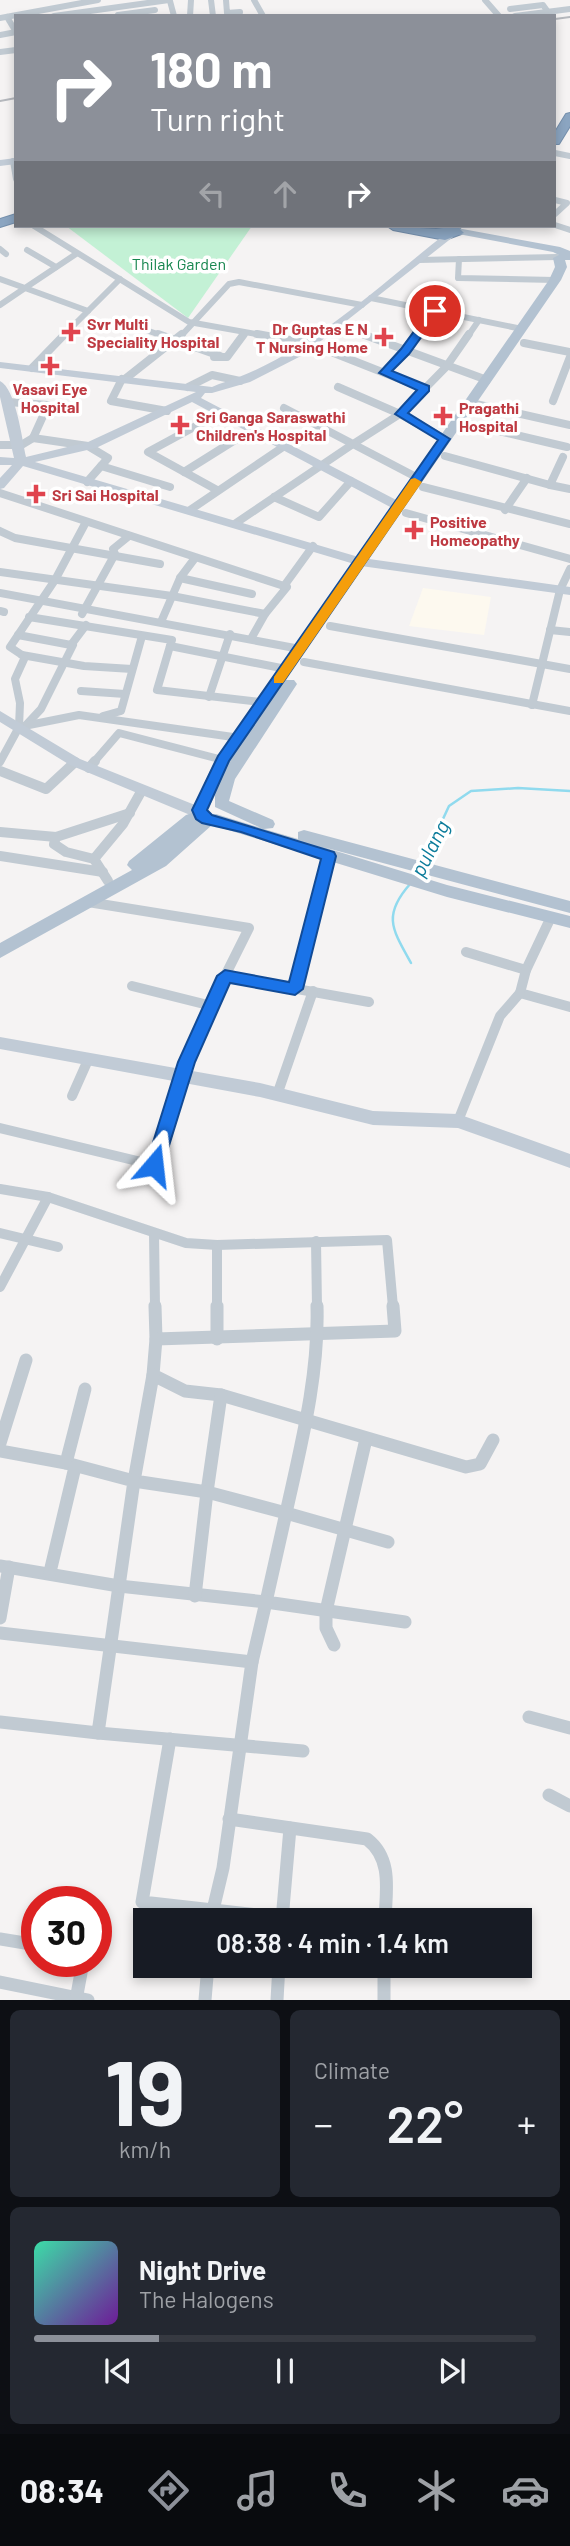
<!DOCTYPE html>
<html lang="en">
<head>
<meta charset="utf-8">
<style>
	body { margin:0; font-family:Barlow,sans-serif; background:#242831; color:#f1f3f6; height:100vh; display:flex; flex-direction:column; font-size:26px; white-space:nowrap }
	* { box-sizing:border-box; margin:0 }
	p { font-size:23px; color:#9ea1a6 }
	.icon { flex:none; width:38px; height:38px; fill:none; stroke:currentColor; stroke-width:2; stroke-linecap:round; stroke-linejoin:round }
	.map { position:relative; height:2000px; overflow:hidden }
	.details { display:flex; flex-direction:column; gap:10px; padding:10px; background:#0d0f14; flex:1 }
	.details>* { flex:none }
	.top-card { position:absolute; left:14px; top:14px; width:542px; height:214px; border-radius:0px; box-shadow:0 4px 10px #0003; background:#8c9099; color:#fff; overflow:hidden }
	.speed { position:absolute; left:21px; top:1886px; display:flex; gap:14px; font-size:35px; font-weight:700; text-align:center }
	.speed>* { display:grid; place-content:center; width:91px; height:91px; border-radius:50%; background:#171b24; box-shadow:0 4px 10px #0003; line-height:1 }
	.speed .limit { border:10px solid #d22; background:#fff; color:#111 }
	.pin { position:absolute; display:grid; place-items:center; width:60px; height:60px; color:#fff; margin:-30px; border:4px solid #fff; border-radius:50%; box-shadow:0 2px 7px #0007 }
	.me { position:absolute; width:77px; margin:-38px; rotate:17deg; stroke-linejoin:round; filter:drop-shadow(0 0 5px #0008) }
	.turn { display:flex; align-items:center; gap:24px; height:147px; padding:0 21px; font-size:32px }
	.turn .icon { width:91px; height:91px; stroke-width:2.5 }
	.turn b { display:block; font-size:49px; line-height:60px }
	.lanes { display:flex; align-items:center; height:66px; padding:0 21px; background:#0003; justify-content:center; gap:35px; direction:ltr }
	.lanes .off { opacity:.35 }
	.big { font-size:52px; font-weight:600; line-height:1.1 }
	.details .widget { flex:1; display:flex; flex-direction:column; justify-content:center; gap:10px; min-width:0; padding:0 24px; border-radius:10px; background:#242831 }
	.details .dial { align-items:center; gap:0 }
	.dial b { font-size:91px; line-height:1 }
	.song { display:flex; align-items:center; gap:21px }
	.cover { width:84px; height:84px; border-radius:10px; background:linear-gradient(135deg,hsl(160 70% 55%),hsl(280 70% 35%)) }
	.played { height:7px; border-radius:4px; background:linear-gradient(90deg,#8c9099 25%,#363941 25%) }
	.keys { display:flex; justify-content:space-around; direction:ltr }
	.heat { display:flex; justify-content:space-between; align-items:center; font-size:38px; direction:ltr }
	.details .tiles { flex:1; display:grid; gap:10px; grid-template-columns:1fr 1fr }
	.widget:last-child { grid-column:span 2 }
	.trip { position:absolute; left:133px; top:1908px; width:399px; height:70px; border-radius:0px; background:#171b24; box-shadow:0 4px 10px #0003; font-weight:600; line-height:70px; text-align:center }
	.tabs { display:flex; height:112px; justify-content:space-around; align-items:center; background:#090b0e; color:#9ea1a6 }
	.tabs .icon { width:49px; height:49px }
	.tabs .selected { color:#8c9099 }
	.tabs b { font-size:32px; color:#f1f3f6 }
	.map>svg:first-child { display:block }
</style>
</head>
<body>
<div class="map">
<svg width="570" height="2000" viewBox="0 0 570 2000">
	<rect width="100%" height="100%" fill="#f5f3f3"/>
	<!-- commercial -->
	<path fill="#fdf9ef" d="M423 588 491 597 484 635 409 626Z"/>
	<!-- green -->
	<path fill="#c3f1d5" d="M66 226H252L188 318Z"/>
	<g fill="none" stroke-linecap="round" stroke-linejoin="round">
		<!-- stream -->
		<g stroke="#90daee" stroke-width="2.5">
			<path d="M423 862 449 806 471 791 518 788 570 791"/>
			<path d="M411 883C382 915 392 929 411 963"/>
		</g>
		<!-- highway casing -->
		<g stroke="#7690ad" stroke-width="2">
			<g id="highway">
				<path d="M570 113V126L559 144H555V132L566 114Z"/>
				<path d="M16 214V222L0 227V219Z"/>
				<path d="M387 226 436 229 457 226 464 233 445 240 393 230Z"/>
			</g>
		</g>
		<!-- street-far3 -->
		<g stroke="#c1cad2" stroke-width="6">
			<path d="M211 0 213 16"/>
			<path d="M226 0 227 13 240 12"/>
			<path d="M254 0 263 16"/>
			<path d="M485 0 499 16"/>
			<path d="M170 1 174 16"/>
			<path d="M510 9 543 5 548 12"/>
			<path d="M118 15 155 10"/>
			<path d="M54 16 169 0"/>
			<path d="M190 16 191 0"/>
			<path d="M515 16 570 9"/>
			<path d="M7 17 16 32"/>
			<path d="M0 18 98 0"/>
			<path d="M0 35 16 32"/>
			<path d="M0 52 16 50"/>
			<path d="M555 153 570 156"/>
			<path d="M13 161 16 179"/>
			<path d="M555 200 567 203 555 214"/>
			<path d="M555 225 570 230"/>
			<path d="M34 226 189 322 267 336"/>
			<path d="M0 249 6 254"/>
			<path d="M27 250 56 267"/>
			<path d="M459 259 458 278 555 280"/>
			<path d="M419 260 557 257"/>
			<path d="M0 279 25 288 76 254"/>
			<path d="M371 298 522 329"/>
			<path d="M0 305 25 288 88 311 120 279"/>
			<path d="M126 323 163 336"/>
			<path d="M336 325 366 336"/>
			<path d="M63 336 88 311"/>
			<path d="M181 336 229 284 239 282 362 305"/>
			<path d="M416 336 434 311"/>
			<path d="M468 336 479 320"/>
		</g>
		<!-- street-far2 -->
		<g stroke="#c1cad2" stroke-width="8">
			<path d="M158 334 220 356"/>
			<path d="M257 334 311 344 425 389"/>
			<path d="M362 334 487 380"/>
			<path d="M524 343 570 352"/>
			<path d="M214 357H227L244 334"/>
			<path d="M32 368 65 334"/>
			<path d="M385 373 417 334"/>
			<path d="M122 379 111 401 167 411"/>
			<path d="M125 379 182 334"/>
			<path d="M188 387 212 375 240 381"/>
			<path d="M338 387 400 414"/>
			<path d="M553 401 570 357"/>
			<path d="M8 402 48 405 33 438 18 447"/>
			<path d="M471 403 570 425"/>
			<path d="M284 408 353 444 400 414"/>
			<path d="M469 424 567 447"/>
			<path d="M33 438 88 446 108 458 87 482"/>
			<path d="M445 439 400 414 446 367 469 334"/>
			<path d="M0 445H17"/>
			<path d="M445 456 550 485 563 457"/>
			<path d="M101 466 170 487"/>
			<path d="M184 472 251 430"/>
			<path d="M550 485 570 489"/>
			<path d="M423 487 570 524"/>
			<path d="M217 490 148 452 220 413"/>
			<path d="M0 493 287 587 265 614 172 596 0 572"/>
			<path d="M274 497 319 517 351 481"/>
			<path d="M190 510 283 447"/>
			<path d="M505 510 527 478"/>
			<path d="M406 513 570 559"/>
			<path d="M236 523 353 444 418 478"/>
			<path d="M0 531 15 538 160 564"/>
			<path d="M180 578 252 594"/>
			<path d="M284 586 313 546"/>
			<path d="M0 593 300 649"/>
			<path d="M0 611 4 612"/>
			<path d="M82 614 115 554 113 549 129 536"/>
			<path d="M29 617 172 640 170 646 286 669"/>
			<path d="M161 622 180 578 195 558"/>
			<path d="M330 626 570 669"/>
			<path d="M550 630 570 632"/>
			<path d="M18 635 71 645 86 625"/>
			<path d="M252 637 265 614"/>
			<path d="M170 646 157 690 268 703"/>
			<path d="M22 655 84 666 132 669"/>
			<path d="M304 662 570 711"/>
			<path d="M81 691 125 694"/>
			<path d="M209 697 230 634"/>
			<path d="M532 705 560 590 570 569"/>
			<path d="M103 716 121 711 142 636"/>
			<path d="M27 724 41 709 73 645"/>
			<path d="M19 727 79 715 240 738"/>
			<path d="M0 762 19 727 20 703 15 679 25 657 10 647 55 580 86 522"/>
			<path d="M93 763 119 733 223 760"/>
		</g>
		<!-- street-far1 -->
		<g stroke="#c1cad2" stroke-width="10">
			<path d="M89 768 95 761"/>
			<path d="M0 771 46 789 75 762"/>
			<path d="M0 832 56 837"/>
			<path d="M0 856 103 872"/>
			<path d="M94 859 66 852 54 844 56 837 130 813"/>
			<path d="M108 881 94 859 123 824 142 790"/>
			<path d="M88 902 249 928 225 976 369 1002"/>
			<path d="M466 952 526 970 551 917"/>
			<path d="M526 970 520 993 570 1007"/>
			<path d="M132 986 212 1006"/>
			<path d="M295 989 329 856"/>
			<path d="M277 1095 313 991"/>
			<path d="M72 1096 88 1060"/>
			<path d="M458 1121 500 1016 520 993"/>
			<path d="M0 1128 154 1165 186 1062 225 976"/>
			<path d="M0 1189 48 1197 186 1243 217 1245 387 1240 393 1307"/>
			<path d="M0 1233 58 1247"/>
			<path d="M154 1233 155 1307"/>
			<path d="M316 1241 317 1307"/>
			<path d="M217 1245V1307"/>
			<path d="M0 1287 48 1197"/>
		</g>
		<!-- street -->
		<g stroke="#c1cad2" stroke-width="13">
			<path d="M155 1306 156 1339 395 1331 393 1306"/>
			<path d="M217 1306V1339"/>
			<path d="M156 1339 153 1375 185 1391 221 1395 466 1467 480 1464 493 1440"/>
			<path d="M153 1375 134 1481 207 1492 221 1395"/>
			<path d="M0 1443 26 1360"/>
			<path d="M0 1451 66 1463 134 1481 98 1733 0 1722"/>
			<path d="M66 1463 85 1389"/>
			<path d="M388 1542 286 1513 266 1602 405 1622"/>
			<path d="M0 1566 119 1586 266 1602 252 1662"/>
			<path d="M50 1572 75 1467"/>
			<path d="M195 1596 207 1492 286 1513C301 1445 319 1376 317 1306"/>
			<path d="M0 1618 9 1567"/>
			<path d="M0 1633 252 1662 223 1868 213 1910 142 1902 170 1739"/>
			<path d="M334 1645 326 1628V1611L366 1439"/>
			<path d="M529 1717 570 1728"/>
			<path d="M98 1733 303 1751"/>
			<path d="M549 1795 570 1806"/>
			<path d="M229 1819 367 1839C393 1859 386 1891 385 1920"/>
			<path d="M212 1920 213 1910 301 1920"/>
			<path d="M282 1920 290 1828"/>
			<path d="M0 1939 37 1945"/>
			<path d="M384 1965V2000"/>
			<path d="M0 1982 88 2000"/>
			<path d="M76 2000 83 1962"/>
			<path d="M205 2000 208 1965"/>
			<path d="M277 2000 279 1965"/>
		</g>
		<!-- secondary -->
		<g fill="#c1cbd6" fill-rule="evenodd">
			<path d="M16 158V164L0 166V160Z"/>
			<path d="M444 235 453 237 303 355 250 382 212 393H205L201 398 402 503V509H394L192 402 96 448 35 462 362 558 570 587V595L361 566 23 466 4 488 0 489V478L12 465H0V457L14 458 0 397V381C16 389 22 439 26 457L88 442 196 392 0 368V362L212 387 219 384C304 358 375 289 444 235Z"/>
			<path d="M0 711 80 759 205 809 207 813 205 817H195L70 765 0 722Z"/>
			<path d="M0 1037 260 1083 373 1111 458 1114 570 1154V1168L458 1128 373 1125 260 1097 0 1049Z"/>
		</g>
		<!-- primary -->
		<path fill="#b3c2d1" fill-rule="evenodd" d="M457 228 560 247 570 251V260H565L567 267 561 280 286 680H294L297 684 235 779 229 801 273 820 275 824 273 828 264 829 298 839V832L304 830 570 901V913L323 847 447 885 570 916V928L447 897 212 825 166 866 0 958V943L132 870 127 865 129 861 186 815 192 813 199 818 216 814 261 828 215 807V795L209 808H197L195 804 215 760 549 280 555 267 553 258 559 255 553 252 453 233 451 231Z"/>
		<!-- highway -->
		<use href="#highway" fill="#8ba5c1" fill-rule="evenodd"/>
		<!-- rail -->
		<g stroke="#b5b8bd" stroke-width="2">
			<path d="M555 19 570 17"/>
			<path d="M0 101 16 98"/>
		</g>
	</g>
	<!-- route -->
	<path fill="#1a73e8" stroke="#114b97" stroke-width="2" d="M431 308 440 311 409 354 392 371 429 386V391L408 413 450 439 229 761 207 810 212 815 334 852 336 856 303 989 295 995 230 983 195 1062 163 1165 154 1172 146 1165 178 1062 217 976 225 970 289 982 321 859 241 832 202 823 196 819 192 810 218 756 438 440 395 414 417 390 379 373 401 349Z"/>
	<!-- slow -->
	<path fill="#f59e0b" d="M415 478 422 482 283 683H274V677L411 479Z"/>
	<!-- markers -->
	<g fill="#e0444e" stroke="#fff" stroke-width="2.5">
		<path d="M67.5 321.5h7v7h7v7h-7v7h-7v-7h-7v-7h7z"/>
		<path d="M380.5 326.5h7v7h7v7h-7v7h-7v-7h-7v-7h7z"/>
		<path d="M46.5 355.5h7v7h7v7h-7v7h-7v-7h-7v-7h7z"/>
		<path d="M439.5 405.5h7v7h7v7h-7v7h-7v-7h-7v-7h7z"/>
		<path d="M176.5 414.5h7v7h7v7h-7v7h-7v-7h-7v-7h7z"/>
		<path d="M32.5 483.5h7v7h7v7h-7v7h-7v-7h-7v-7h7z"/>
		<path d="M410.5 519.5h7v7h7v7h-7v7h-7v-7h-7v-7h7z"/>
	</g>
	<g text-anchor="middle" dominant-baseline="central" stroke-width="7" stroke-linejoin="round" paint-order="stroke">
		<!-- far-park labels -->
		<g font-size="16" fill="#17864f" stroke="#fff">
			<text x="179" y="263">Thilak Garden</text>
		</g>
		<!-- far-health labels -->
		<g font-size="16" font-weight="bold" fill="#be3a42" stroke="#fff" text-anchor="start">
			<text x="87" y="323">Svr Multi<tspan x="87" dy="18">Speciality Hospital</tspan></text>
			<text x="368" y="328" text-anchor="end">Dr Guptas E N<tspan x="368" dy="18">T Nursing Home</tspan></text>
			<text x="50" y="388" text-anchor="middle">Vasavi Eye<tspan x="50" dy="18">Hospital</tspan></text>
			<text x="459" y="407">Pragathi<tspan x="459" dy="18">Hospital</tspan></text>
			<text x="196" y="416">Sri Ganga Saraswathi<tspan x="196" dy="18">Children's Hospital</tspan></text>
			<text x="52" y="494">Sri Sai Hospital</text>
			<text x="430" y="521">Positive<tspan x="430" dy="18">Homeopathy</tspan></text>
		</g>
		<!-- water labels -->
		<g font-size="21" font-style="italic" fill="#0c7c9b" stroke="#fff">
			<text transform="translate(429 848) rotate(-63)">pulang</text>
		</g>
	</g>
</svg>
<div class="speed"><div class="limit">30</div></div>
<div class="pin" style="left:435px;top:311px;background:#d93025"><svg class="icon" aria-label="arrive" viewBox="0 0 24 24"><path d="M6 21V4h12l-3 4 3 4H6"/></svg></div>
<svg class="me" style="left:154px;top:1165px" viewBox="-20 -20 40 40"><path d="M0-17L14 15 0 8-14 15z" fill="#1a73e8" stroke="#fff" stroke-width="4"/></svg>
<div class="trip">08:38 · 4 min · 1.4 km</div>
<div class="top-card">
<div class="turn"><svg class="icon" aria-label="right" viewBox="0 0 24 24"><path d="M7 20v-9h11M14 6l5 5-5 5"/></svg><div><b>180 m</b>Turn right</div></div>
<div class="lanes"><svg class="icon off" aria-label="left" viewBox="0 0 24 24"><path d="M17 20v-9H6M10 6l-5 5 5 5"/></svg><svg class="icon off" aria-label="ahead" viewBox="0 0 24 24"><path d="M12 20V5M6 11l6-6 6 6"/></svg><svg class="icon" aria-label="right" viewBox="0 0 24 24"><path d="M7 20v-9h11M14 6l5 5-5 5"/></svg></div>
</div>
</div>
<section class="details">
<div class="tiles">
<div class="widget dial"><b>19</b><p>km/h</p></div>
<div class="widget"><p>Climate</p>
<div class="heat"><a>−</a><b class="big">22°</b><a>+</a></div>
</div>
<div class="widget">
<div class="song"><i class="cover"></i><div><b>Night Drive</b><p>The Halogens</p></div></div>
<div class="played"></div>
<div class="keys"><svg class="icon" aria-label="previous" viewBox="0 0 24 24"><path d="M18 5L8 12l10 7zM5 5v14"/></svg><svg class="icon" aria-label="pause" viewBox="0 0 24 24"><path d="M8 5v14M16 5v14"/></svg><svg class="icon" aria-label="next" viewBox="0 0 24 24"><path d="M6 5l10 7-10 7zM19 5v14"/></svg></div>
</div>
</div>
</section>
<nav class="tabs">
<b>08:34</b>
<svg class="icon selected" aria-label="directions" viewBox="0 0 24 24"><path d="M12 3l9 9-9 9-9-9zM9 14v-3h6M13 9l2 2-2 2"/></svg>
<svg class="icon" aria-label="music" viewBox="0 0 24 24"><path d="M9 18V5l10-2v13"/><circle cx="6" cy="18" r="3"/><circle cx="16" cy="16" r="3"/></svg>
<svg class="icon" aria-label="phone" viewBox="0 0 24 24"><path d="M5 4h4l2 5-3 2q2 4 5 5l2-3 5 2v4C11 20 4 13 5 4z"/></svg>
<svg class="icon" aria-label="climate" viewBox="0 0 24 24"><path d="M12 3v18M4 7l16 10M4 17L20 7"/></svg>
<svg class="icon" aria-label="car" viewBox="0 0 24 24"><path d="M5 17H2v-5l4-1 3-4h7l3 4 3 1v5h-3M9 17h6M6 11h13"/><circle cx="7" cy="17" r="2"/><circle cx="17" cy="17" r="2"/></svg>
</nav>
</body>
</html>
